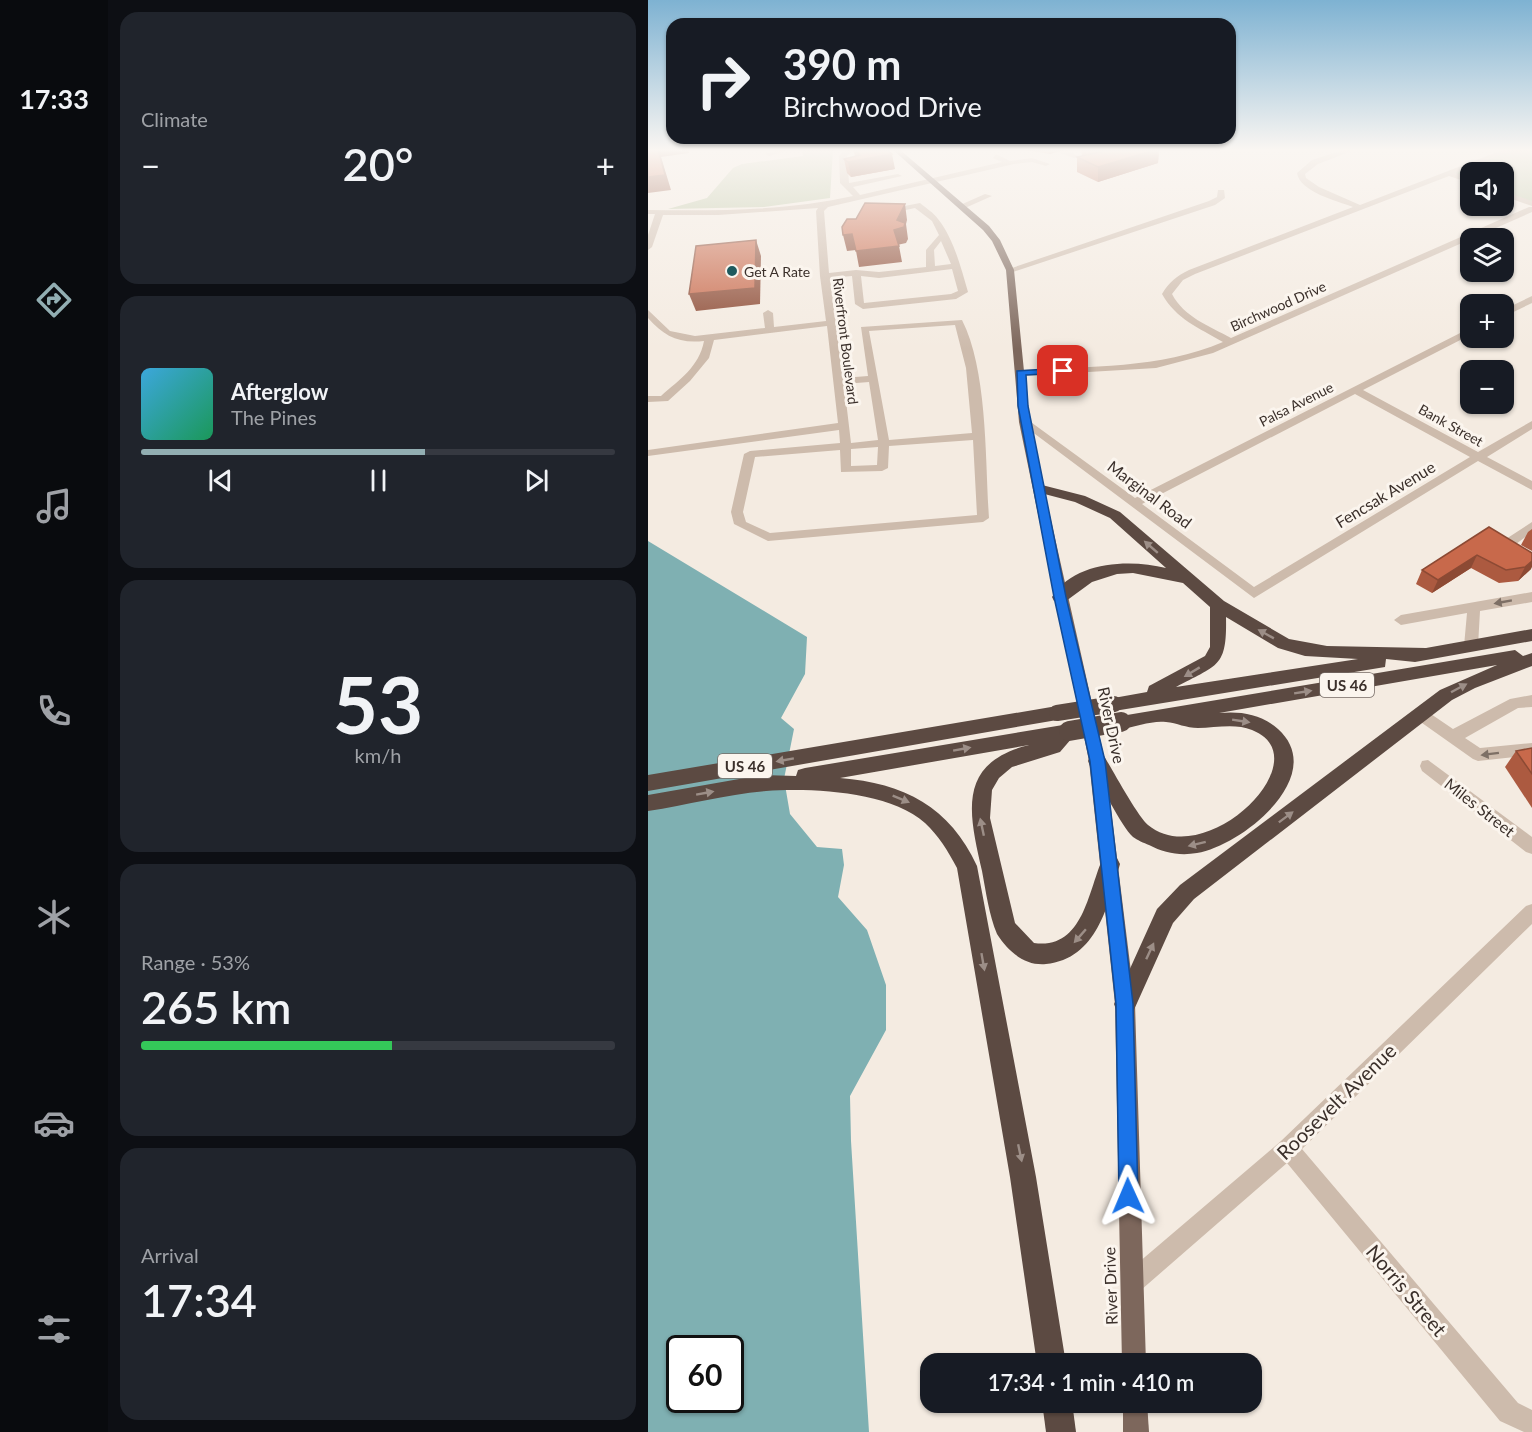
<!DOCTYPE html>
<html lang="en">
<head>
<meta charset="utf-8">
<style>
	body { margin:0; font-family:Lato,sans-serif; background:#20242c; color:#f1f3f6; height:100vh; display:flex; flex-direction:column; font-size:22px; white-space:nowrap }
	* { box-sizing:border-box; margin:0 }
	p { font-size:20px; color:#9ea1a6 }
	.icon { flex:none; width:33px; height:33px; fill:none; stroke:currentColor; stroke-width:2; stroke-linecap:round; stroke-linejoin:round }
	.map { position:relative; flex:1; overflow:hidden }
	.panel { display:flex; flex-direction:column; gap:12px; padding:12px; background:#0d0f14; width:540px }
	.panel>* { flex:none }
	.hud { position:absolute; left:18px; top:18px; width:570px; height:126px; border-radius:18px; box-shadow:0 2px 4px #0004; background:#171b24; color:#f1f3f6; overflow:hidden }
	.fabs { position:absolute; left:812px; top:162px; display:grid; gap:12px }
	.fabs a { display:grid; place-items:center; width:54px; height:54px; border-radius:12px; background:#171b24; box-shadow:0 2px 4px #0004; font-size:30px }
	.speed { position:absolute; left:18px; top:1335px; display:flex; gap:12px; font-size:30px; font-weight:700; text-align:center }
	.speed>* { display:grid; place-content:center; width:78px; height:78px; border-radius:50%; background:#171b24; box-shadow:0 2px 4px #0004; line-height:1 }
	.speed .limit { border:3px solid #111; border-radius:9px; background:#fff; color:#111 }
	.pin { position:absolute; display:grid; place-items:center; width:51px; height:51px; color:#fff; margin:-26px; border-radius:12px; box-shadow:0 3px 9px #0006 }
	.me { position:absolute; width:66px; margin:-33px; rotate:359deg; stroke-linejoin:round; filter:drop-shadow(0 0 4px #0008) }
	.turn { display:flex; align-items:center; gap:21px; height:126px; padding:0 18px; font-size:27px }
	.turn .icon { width:78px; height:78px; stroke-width:2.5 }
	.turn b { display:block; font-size:42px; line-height:51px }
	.big { font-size:45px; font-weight:600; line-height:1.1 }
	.panel .tile { flex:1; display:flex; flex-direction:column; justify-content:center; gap:9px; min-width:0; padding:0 21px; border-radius:18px; background:#20242c }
	.panel .dial { align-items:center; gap:0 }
	.dial b { font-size:78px; line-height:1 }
	.song { display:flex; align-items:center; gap:18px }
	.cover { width:72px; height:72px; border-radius:9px; background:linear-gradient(135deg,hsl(200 70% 55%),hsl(150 70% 35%)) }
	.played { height:6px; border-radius:3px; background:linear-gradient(90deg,#92aeb2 60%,#363941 60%) }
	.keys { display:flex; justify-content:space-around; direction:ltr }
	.heat { display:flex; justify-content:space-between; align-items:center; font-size:33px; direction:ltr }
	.charge { height:9px; border-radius:4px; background:linear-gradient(90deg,#34c759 53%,#363941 0) }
	.trip { position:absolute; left:272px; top:1353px; width:342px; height:60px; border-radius:18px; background:#171b24; box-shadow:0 2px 4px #0004; font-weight:600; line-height:60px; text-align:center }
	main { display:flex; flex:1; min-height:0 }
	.tabs { display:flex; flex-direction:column; width:108px; justify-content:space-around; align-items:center; background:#090b0e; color:#9ea1a6 }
	.tabs .icon { width:42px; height:42px }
	.tabs .active { color:#92aeb2 }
	.tabs b { font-size:27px; color:#f1f3f6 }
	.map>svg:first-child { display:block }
</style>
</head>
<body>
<main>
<nav class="tabs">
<b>17:33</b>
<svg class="icon active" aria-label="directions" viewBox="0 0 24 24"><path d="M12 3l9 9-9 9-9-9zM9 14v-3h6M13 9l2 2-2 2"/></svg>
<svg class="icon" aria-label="music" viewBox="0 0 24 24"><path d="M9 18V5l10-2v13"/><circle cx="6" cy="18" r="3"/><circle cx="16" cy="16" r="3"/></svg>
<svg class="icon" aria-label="phone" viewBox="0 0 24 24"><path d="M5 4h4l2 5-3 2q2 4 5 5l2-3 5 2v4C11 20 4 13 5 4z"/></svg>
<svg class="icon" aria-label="climate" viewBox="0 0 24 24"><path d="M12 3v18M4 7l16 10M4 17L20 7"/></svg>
<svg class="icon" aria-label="car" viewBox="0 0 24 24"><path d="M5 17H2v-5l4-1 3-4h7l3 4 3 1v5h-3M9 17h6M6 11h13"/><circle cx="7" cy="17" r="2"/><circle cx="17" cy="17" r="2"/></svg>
<svg class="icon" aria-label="filters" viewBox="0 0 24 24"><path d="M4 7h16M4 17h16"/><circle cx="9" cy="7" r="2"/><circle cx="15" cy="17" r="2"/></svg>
</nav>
<section class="panel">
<div class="tile"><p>Climate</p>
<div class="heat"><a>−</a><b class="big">20°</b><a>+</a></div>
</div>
<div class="tile">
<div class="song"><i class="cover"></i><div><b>Afterglow</b><p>The Pines</p></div></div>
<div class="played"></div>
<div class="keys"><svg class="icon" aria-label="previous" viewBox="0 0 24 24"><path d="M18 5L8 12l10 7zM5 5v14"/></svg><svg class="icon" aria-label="pause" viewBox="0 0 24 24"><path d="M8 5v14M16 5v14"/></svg><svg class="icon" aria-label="next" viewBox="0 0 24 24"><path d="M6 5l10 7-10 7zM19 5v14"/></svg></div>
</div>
<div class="tile dial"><b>53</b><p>km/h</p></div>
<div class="tile"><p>Range · 53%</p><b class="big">265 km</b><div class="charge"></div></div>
<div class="tile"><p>Arrival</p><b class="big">17:34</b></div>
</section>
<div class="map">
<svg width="884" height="1432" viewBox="0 0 884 1432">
	<rect width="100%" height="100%" fill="#f4ebe1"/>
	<!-- green -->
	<g fill="#b8c4a0">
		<path d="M154 149H185L182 198 116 207 20 209 59 198 85 168 94 164 155 156Z"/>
		<path d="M863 149H884V204L855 193V172H822V181L801 173Z"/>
	</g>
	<!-- water -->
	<path fill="#7fb0b2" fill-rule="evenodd" d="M0 541 159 637 157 674 133 718 146 729 136 779 142 814 169 847 194 849 196 865 190 897 219 930 238 985V1030L202 1096 203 1141 221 1432H0ZM32 1348H82V1400H32Z"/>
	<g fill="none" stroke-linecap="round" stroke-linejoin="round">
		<!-- minor -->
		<g fill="#cdbbac" fill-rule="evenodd">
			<path d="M133 149H145L121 156 117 154Z"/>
			<path d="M198 149 205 150 199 156 201 183 250 174 254 176 205 187 212 195 354 162 345 158 348 154 362 161 384 158 402 164 398 166 384 162 366 164 180 207 176 211 181 273 208 270 231 272 278 267V250L291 235 284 221 267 208 239 214 235 212 236 210 272 203C278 208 286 213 290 219 306 239 313 268 320 292L308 299 215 309 207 304 204 276 182 278 195 378 220 376 213 327 314 320C340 371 337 461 341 518L335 522 120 541 86 524 83 512 96 454 102 451 192 443 191 430 0 456V450L190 423 179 326 66 340 61 358 42 381 20 401 0 402V396H13C32 379 51 367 56 341 31 344 16 336 0 318V310L22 331 47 336 117 328 115 313 120 310 125 313 126 327 178 321 172 276 168 211 170 208 70 215H15L4 247 0 250V235L7 214H0V210C68 211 138 211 205 196L192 183 191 156ZM293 241 303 264 287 266 286 250ZM304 269 310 291 303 294 216 303 213 276 231 278ZM307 325 318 368 324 433 241 440 221 331ZM221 382 230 440 203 443 196 384ZM325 440 329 515 122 533 98 522 95 512 107 457 192 450 193 472 234 471 240 468 241 446ZM230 447 229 465 203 466V449Z"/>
			<path d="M410 149H416L430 156 426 158 410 152Z"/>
			<path d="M698 149H709L670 164 657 174 658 178 671 187 712 205 857 149H867L808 173 822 178V183L801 176 547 274 535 280 524 294C536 317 561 326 583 338L881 207H884V212L565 353 508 368 373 376 368 373 373 370C441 366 512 369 575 342 551 328 528 319 514 294 521 282 529 276 541 270L705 207C689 201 652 192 649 173L664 160Z"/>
			<path d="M570 190H576L577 198 567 205 365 272 358 270 561 201 569 197Z"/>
			<path d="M855 191 884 201V206L855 196Z"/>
			<path d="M337 194 344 196 317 208 310 206Z"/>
			<path d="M884 296V303L855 317V310Z"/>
			<path d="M822 328V335L715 390 830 452 884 421V429L839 457 884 481V490L830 461 606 598 371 422 380 420 487 498ZM707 394 822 457 606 587 494 504Z"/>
			<path d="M884 522V532L868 544 884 555V565L856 547 858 539Z"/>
			<path d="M884 592V602L832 611 830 646 823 651 816 646 819 613 753 625 746 620 753 615Z"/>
			<path d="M884 695V707L870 708 817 738 832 748 884 743V755L830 761 825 759 767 718 765 714 767 710H777L805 729 862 699Z"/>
			<path d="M780 760 884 837V854L878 852 774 771 772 766 774 761Z"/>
			<path d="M884 904V924L654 1149 870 1403 884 1410V1432H876L852 1421 639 1163 493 1290 485 1293 477 1290 474 1282 477 1274 633 1141 878 906Z"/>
		</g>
		<!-- major -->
		<g fill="#7d675c" fill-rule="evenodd">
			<path d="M244 149H251L341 226 352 240 366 270 381 422 457 761 487 1004 498 1364H474L467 1004 441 761 371 422 358 270 344 241 335 230Z"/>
			<path d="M475 1402H499L501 1432H475Z"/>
		</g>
		<!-- highway -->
		<g fill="#5c4a42" fill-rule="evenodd">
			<path d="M390 484 437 496 472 512 576 601 641 639 679 646 778 648 884 629V641L767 662 738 659 737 667 731 668 466 711 460 709 457 704 460 699 499 692 501 686 557 656 562 647V607L535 583 485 573 469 574 444 582 418 601H406L404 597C426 561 482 559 518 568L462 518 427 502 385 491V485ZM578 617 630 648 657 656 710 659 528 687C570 664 579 668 578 617Z"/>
			<path d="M867 650 875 656 884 653V666L827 688 804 700 546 899 525 923 485 1012 477 1015 469 1012 466 1004 509 909 532 885 792 690 849 665 571 713C593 711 613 714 630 729 681 775 595 845 549 853 532 856 516 853 501 845 496 843 489 840 485 837 473 826 452 782 442 766L440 761 442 756 449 753 456 756C464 769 490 817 500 825 558 873 675 758 604 730 587 723 567 728 550 728 538 728 529 723 518 722 505 720 487 727 473 729L467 727 464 722 467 717Z"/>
			<path d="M409 706 415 708 418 713 415 718 409 720 0 791V775Z"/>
			<path d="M421 724 427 726 430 731 412 752 364 767 351 778 344 790 342 818 367 923 386 943C436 950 440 890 455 858L462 855 469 858 472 864C460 905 449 959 398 964 376 966 360 951 349 934 341 915 338 892 334 871 321 814 308 763 381 745L192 778C256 783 302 807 329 866L388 1177 418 1364H389L362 1177 309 868C300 851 291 836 277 823 241 791 164 788 118 791 79 794 39 805 0 811V795L114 775 148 776 150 770 157 768Z"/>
			<path d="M394 1402H424L428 1432H398Z"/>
		</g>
		<!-- highway-bridge-far1 -->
		<g stroke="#5c4a42" stroke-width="16">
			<path d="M409 713 466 704"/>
			<path d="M467 723 473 722"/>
		</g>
		<!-- highway-bridge -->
		<path stroke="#5c4a42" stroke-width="20" d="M421 731 473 722"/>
	</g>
	<!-- wall -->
	<g fill="#ac5a40">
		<path d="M205 149 247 169 203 177 199 173 196 159 207 156Z"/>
		<path d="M371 149H418L402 154Z"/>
		<path d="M433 149H511L510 163 450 182 429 172V157L434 156Z"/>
		<path d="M841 527 883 569 870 581 851 583 823 568 784 593 768 584 774 570Z"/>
		<path d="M884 529V551L873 545 880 532Z"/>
		<path d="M884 748V808L857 767 868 751Z"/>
	</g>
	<!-- shaded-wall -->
	<g fill="#8c4a34">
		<path d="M10 149H40L41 153 13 157 23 190 0 193V177Z"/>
		<path d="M401 149H418L402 154Z"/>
		<path d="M511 149 510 163 450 182V167Z"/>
		<path d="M244 154 247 169 203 177 200 162Z"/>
		<path d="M257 204 259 220 258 224 260 239 258 243 249 245 246 230 249 220Z"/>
		<path d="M204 234 208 250 199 251 195 235Z"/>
		<path d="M108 240 113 256 112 304 48 311 41 294Z"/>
		<path d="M251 246 254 262 211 267 208 251Z"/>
		<path d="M829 555 823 568 784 593 790 580Z"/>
		<path d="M884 561V567L883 569 870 581 877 567Z"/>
	</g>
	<!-- building -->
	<g fill="#c8694b" stroke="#8c4a34" stroke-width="1.5">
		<path d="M0 149H10L17 175 0 177Z"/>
		<path d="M205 149H238L244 154 200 162 196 159 212 155Z"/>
		<path d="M444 149H510L450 167 429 157 452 152Z"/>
		<path d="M217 203 257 204 249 220 257 223 256 227 246 230 251 246 208 251 204 234 195 235 194 227 199 219H208Z"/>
		<path d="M108 240 107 288 41 294 48 246Z"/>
		<path d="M841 527 884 553V561L877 567 858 570 829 555 790 580 774 570Z"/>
		<path d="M884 748V774L868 751Z"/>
	</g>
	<!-- one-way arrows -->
	<defs><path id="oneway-solid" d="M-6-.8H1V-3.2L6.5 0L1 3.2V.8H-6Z" transform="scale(1.5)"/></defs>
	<g fill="#9c8e87">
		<use href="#oneway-solid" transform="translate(503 547) rotate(-139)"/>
		<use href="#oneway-solid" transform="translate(618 634) rotate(-151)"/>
		<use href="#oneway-solid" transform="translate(544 672) rotate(149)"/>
		<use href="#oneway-solid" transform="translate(811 688) rotate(-28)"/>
		<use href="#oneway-solid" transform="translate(655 692) rotate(-9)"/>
		<use href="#oneway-solid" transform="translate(593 721) rotate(9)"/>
		<use href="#oneway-solid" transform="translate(314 749) rotate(-10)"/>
		<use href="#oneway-solid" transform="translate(137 760) rotate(170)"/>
		<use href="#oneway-solid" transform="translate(57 793) rotate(-10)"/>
		<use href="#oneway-solid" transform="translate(253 799) rotate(22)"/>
		<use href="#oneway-solid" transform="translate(638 817) rotate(-37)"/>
		<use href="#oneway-solid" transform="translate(334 827) rotate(-102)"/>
		<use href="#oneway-solid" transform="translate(549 844) rotate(166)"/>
		<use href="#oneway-solid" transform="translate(432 936) rotate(131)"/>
		<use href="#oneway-solid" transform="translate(502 951) rotate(-65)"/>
		<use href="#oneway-solid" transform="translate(335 962) rotate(80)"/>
		<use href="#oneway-solid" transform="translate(372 1153) rotate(78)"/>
	</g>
	<g fill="#7d6f65">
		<use href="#oneway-solid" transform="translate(855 602) rotate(170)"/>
		<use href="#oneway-solid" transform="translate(842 754) rotate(173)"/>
	</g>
	<!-- sky -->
	<linearGradient id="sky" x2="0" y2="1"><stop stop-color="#7eb2d2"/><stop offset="0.43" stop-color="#faf6f2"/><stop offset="1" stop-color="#faf6f2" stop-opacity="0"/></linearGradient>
	<rect width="884" height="349" fill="url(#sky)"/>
	<!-- route -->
	<path fill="#1a73e8" stroke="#114b97" stroke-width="1.5" d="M415 368 419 371 418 373 378 375 380 406 418 597 457 761 485 1004 490 1196 487 1203 480 1206 473 1203 471 1196 468 1004 442 761 406 597 370 406 369 371Z"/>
	<!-- markers -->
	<circle fill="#1f5a5e" stroke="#fbf5ee" stroke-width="2" cx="84" cy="271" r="6"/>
	<g text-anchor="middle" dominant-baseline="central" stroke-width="6" stroke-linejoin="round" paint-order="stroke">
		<!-- far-poi labels -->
		<g font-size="14" fill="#3b302b" stroke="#fbf5ee" text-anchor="start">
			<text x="96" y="271">Get A Rate</text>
		</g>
		<!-- far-street labels -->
		<g font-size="14" fill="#3b302b" stroke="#fbf5ee">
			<text transform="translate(630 306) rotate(-24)">Birchwood Drive</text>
			<text transform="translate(198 341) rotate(83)">Riverfront Boulevard</text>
			<text transform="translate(648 404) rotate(-27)">Palsa Avenue</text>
			<text transform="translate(803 425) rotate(29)">Bank Street</text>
		</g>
		<!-- shield labels -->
		<g fill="#fbf5ee" stroke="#756b66" stroke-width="1.5">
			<rect x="672" y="673" width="54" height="24" rx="4.5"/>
			<rect x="70" y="754" width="54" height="24" rx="4.5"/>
		</g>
		<g font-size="15" font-weight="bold" fill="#3b302b">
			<text x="699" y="685">US 46</text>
			<text x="97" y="766">US 46</text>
		</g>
		<!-- street labels -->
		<g font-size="16" fill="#3b302b" stroke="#fbf5ee">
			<text transform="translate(502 494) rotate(37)">Marginal Road</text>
			<text transform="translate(737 494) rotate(-31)">Fencsak Avenue</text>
			<text transform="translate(464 725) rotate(78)">River Drive</text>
			<text transform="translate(832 807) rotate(38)">Miles Street</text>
			<text transform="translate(462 1286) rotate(-92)">River Drive</text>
		</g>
		<!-- near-street labels -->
		<g font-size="20" fill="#3b302b" stroke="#fbf5ee">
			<text transform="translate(688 1101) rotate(-44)">Roosevelt Avenue</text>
			<text transform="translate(759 1290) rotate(50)">Norris Street</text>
		</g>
	</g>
</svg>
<div class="fabs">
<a><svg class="icon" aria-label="sound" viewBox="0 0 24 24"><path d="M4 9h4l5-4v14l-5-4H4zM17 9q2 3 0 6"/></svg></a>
<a><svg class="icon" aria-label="layers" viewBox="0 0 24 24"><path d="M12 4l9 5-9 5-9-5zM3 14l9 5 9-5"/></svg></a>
<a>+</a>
<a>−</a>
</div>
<div class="speed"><div class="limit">60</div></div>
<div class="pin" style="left:415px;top:371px;background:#d93025"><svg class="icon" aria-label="arrive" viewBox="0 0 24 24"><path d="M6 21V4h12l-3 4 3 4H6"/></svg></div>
<svg class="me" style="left:480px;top:1196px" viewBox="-20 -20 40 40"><path d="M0-17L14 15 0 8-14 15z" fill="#1a73e8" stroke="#fff" stroke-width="4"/></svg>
<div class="trip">17:34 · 1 min · 410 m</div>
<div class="hud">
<div class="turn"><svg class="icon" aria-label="right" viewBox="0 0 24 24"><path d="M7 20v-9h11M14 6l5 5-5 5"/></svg><div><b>390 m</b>Birchwood Drive</div></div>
</div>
</div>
</main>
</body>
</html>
